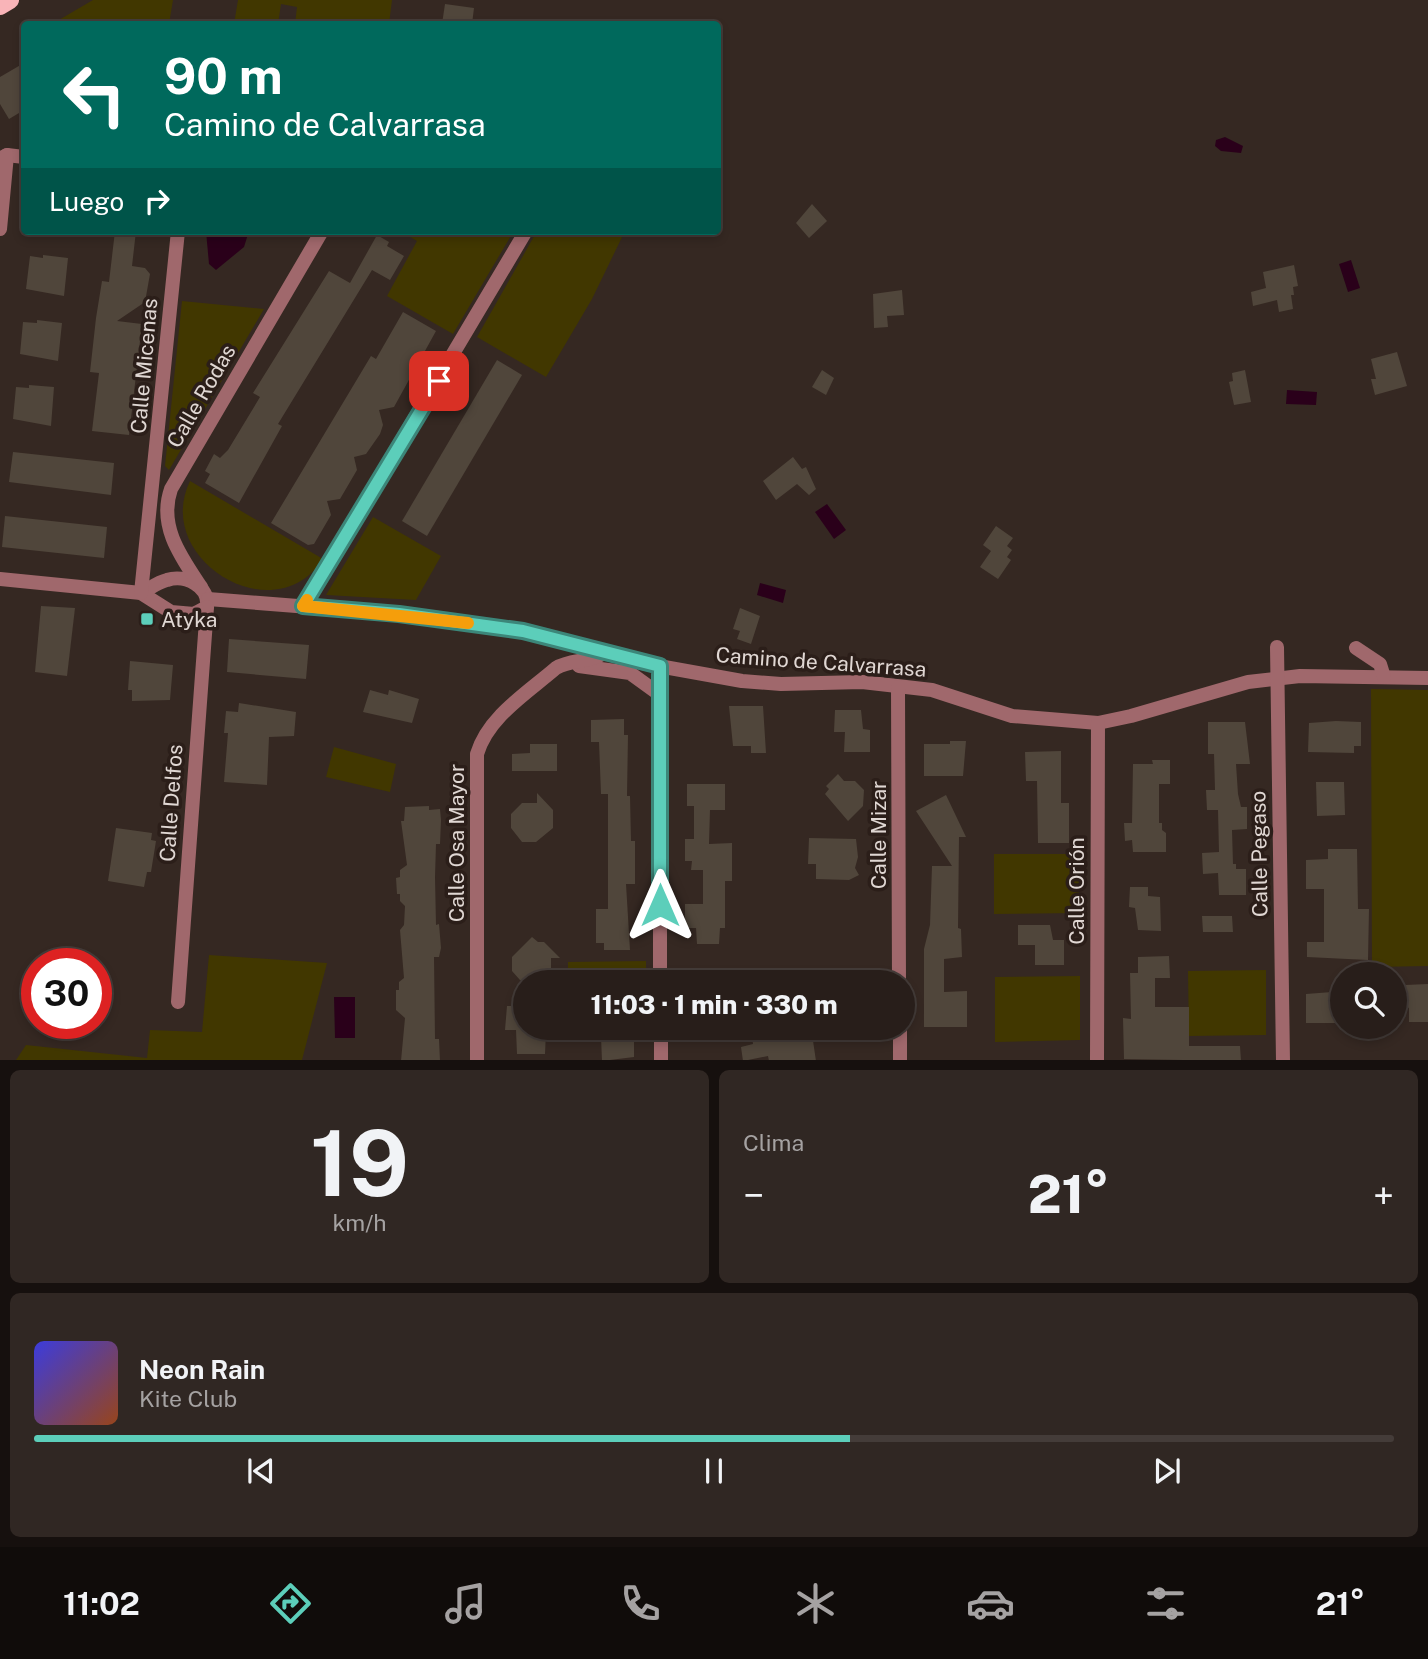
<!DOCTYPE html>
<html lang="es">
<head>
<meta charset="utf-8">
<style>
	body { margin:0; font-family:"Public Sans",sans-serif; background:#302723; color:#f1f3f6; height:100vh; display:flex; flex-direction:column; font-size:26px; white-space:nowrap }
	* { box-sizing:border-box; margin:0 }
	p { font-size:23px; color:#a5a2a2 }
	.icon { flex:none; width:38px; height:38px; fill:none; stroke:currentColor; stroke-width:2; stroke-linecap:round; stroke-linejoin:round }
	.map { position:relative; height:1060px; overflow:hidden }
	.sheet { display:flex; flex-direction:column; gap:10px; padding:10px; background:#16100e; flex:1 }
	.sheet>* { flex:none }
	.hud { position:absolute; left:21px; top:21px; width:700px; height:214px; border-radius:7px; box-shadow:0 4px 10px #0003,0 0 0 2px #443c39; background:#00695c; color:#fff; overflow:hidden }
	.fabs { position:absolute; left:1330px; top:962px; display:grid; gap:14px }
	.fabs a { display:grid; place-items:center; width:77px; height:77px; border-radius:50%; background:#281e1a; box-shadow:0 4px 10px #0003,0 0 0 2px #443c39; font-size:35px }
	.speed { position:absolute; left:21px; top:948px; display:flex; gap:14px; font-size:35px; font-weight:700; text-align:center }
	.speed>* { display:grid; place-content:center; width:91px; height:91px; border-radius:50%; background:#281e1a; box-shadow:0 4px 10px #0003,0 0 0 2px #443c39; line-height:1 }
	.speed .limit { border:10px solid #d22; background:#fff; color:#111 }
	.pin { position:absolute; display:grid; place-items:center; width:60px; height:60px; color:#fff; margin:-30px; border-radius:14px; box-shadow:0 4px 10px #0006 }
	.me { position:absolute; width:77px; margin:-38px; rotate:0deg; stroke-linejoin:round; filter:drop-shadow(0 0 5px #0008) }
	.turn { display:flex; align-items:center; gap:24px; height:147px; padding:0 28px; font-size:32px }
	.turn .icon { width:91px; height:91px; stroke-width:2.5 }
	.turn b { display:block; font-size:49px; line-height:60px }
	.then { display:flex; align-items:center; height:66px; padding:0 28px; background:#0003; gap:14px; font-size:26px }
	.big { font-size:52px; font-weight:800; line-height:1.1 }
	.sheet .card { flex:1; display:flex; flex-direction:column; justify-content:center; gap:10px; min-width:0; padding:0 24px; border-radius:10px; background:#302723 }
	.sheet .dial { align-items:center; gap:0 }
	.dial b { font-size:91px; line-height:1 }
	.song { display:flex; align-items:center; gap:21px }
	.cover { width:84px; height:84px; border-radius:10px; background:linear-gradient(135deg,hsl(240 70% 55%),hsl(20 70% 35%)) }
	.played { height:7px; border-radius:4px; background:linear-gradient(90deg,#5cceba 60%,#443c39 60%) }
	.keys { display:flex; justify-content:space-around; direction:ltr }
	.heat { display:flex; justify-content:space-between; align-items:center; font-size:38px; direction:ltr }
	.sheet .tiles { flex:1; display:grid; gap:10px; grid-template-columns:1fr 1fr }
	.card:last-child { grid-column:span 2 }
	.trip { position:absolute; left:513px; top:970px; width:402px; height:70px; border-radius:35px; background:#281e1a; box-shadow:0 4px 10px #0003,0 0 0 2px #443c39; font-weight:800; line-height:70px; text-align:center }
	.tabs { display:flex; height:112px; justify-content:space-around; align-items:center; background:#100c0a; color:#a5a2a2 }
	.tabs .icon { width:49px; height:49px }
	.tabs .current { color:#5cceba }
	.tabs b { font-size:32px; color:#f1f3f6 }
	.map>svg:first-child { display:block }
</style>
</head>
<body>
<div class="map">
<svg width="1428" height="1061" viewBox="0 0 1428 1061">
	<rect width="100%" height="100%" fill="#352822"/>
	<!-- green -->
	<g fill="#413700">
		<path d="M93 0H173L169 24H52Z"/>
		<path d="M238 0H392L389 24H295L297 7 281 4 278 24H234Z"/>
		<path d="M400 231H506L512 234 453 334 387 296 417 241Z"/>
		<path d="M537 231H625L592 299 546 377 477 337Z"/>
		<path d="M182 301 264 309 169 470 165 466Z"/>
		<path d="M190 481 323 559C274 634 152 559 190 481Z"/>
		<path d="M373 517 441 556 416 600 326 595Z"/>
		<path d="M1371 689 1428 690V966L1372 967Z"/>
		<path d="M334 747 396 764 390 792 326 777Z"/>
		<path d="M994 854H1079V913L994 914Z"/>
		<path d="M209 955 327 963 302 1060H16L26 1045 147 1058 150 1030 202 1032Z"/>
		<path d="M646 961V982H568V962Z"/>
		<path d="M1266 970V1035L1189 1036 1188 971Z"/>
		<path d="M1080 976V1040L995 1042V977Z"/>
	</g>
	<!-- water -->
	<g fill="#2a001a">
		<path d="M1225 137 1243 146 1241 153 1221 151 1215 146 1216 140Z"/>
		<path d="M206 231H249L244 247 216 270 209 264Z"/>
		<path d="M1351 260 1360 288 1348 292 1339 264Z"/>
		<path d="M1287 390 1317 392 1316 405 1286 404Z"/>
		<path d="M827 504 846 530 834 539 815 512Z"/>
		<path d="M760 583 786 590 783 603 757 595Z"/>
		<path d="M334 997H355V1038H335Z"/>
	</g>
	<!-- building -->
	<g fill="#50463b">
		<path d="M445 4 474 8 472 24H442Z"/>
		<path d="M24 63V110L9 119 0 104V77Z"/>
		<path d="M812 204 827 221 809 238 796 223Z"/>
		<path d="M115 231H136L132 266 145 268 150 274 145 302 117 321 142 324 129 435 92 431 99 373 90 372 96 318 102 281 109 282Z"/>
		<path d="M377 235 389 242 387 246 404 256 390 280 372 270 278 424 282 426 239 503 205 483 210 474 205 471 214 454 220 458 228 450 260 397 253 393 329 271 350 283Z"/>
		<path d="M43 255 68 258 64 296 26 289 30 256 43 258Z"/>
		<path d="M1294 265 1298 286 1293 287 1294 295H1291L1293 309 1279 312 1277 300 1253 306 1251 292 1266 288 1263 272Z"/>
		<path d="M902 290 904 315 887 316 888 327 874 328 873 294Z"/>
		<path d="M403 312 436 331 394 407 379 410 383 425 380 434 366 454 354 457 357 470 340 499 327 501 331 515 314 544 308 545 271 523 371 356 376 359Z"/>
		<path d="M37 320 62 323 58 361 20 354 23 322 37 323Z"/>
		<path d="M1397 352 1407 386 1375 395 1371 379H1376L1371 359Z"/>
		<path d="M497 360 522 375 427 536 402 521Z"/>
		<path d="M822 370 834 378 826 395 812 387Z"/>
		<path d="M1245 370 1251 402 1234 405 1229 382 1233 381 1232 373Z"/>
		<path d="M29 385 54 387 51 426 13 419 16 387 29 388Z"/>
		<path d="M13 452 114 463 111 495 9 482Z"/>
		<path d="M793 457 802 469 806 467 816 489 809 495 797 484 776 500 763 481Z"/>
		<path d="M5 516 107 527 104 558 2 547Z"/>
		<path d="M996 526 1013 538 1007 546 1012 550 1007 557 1011 560 998 579 980 567 991 551 983 545Z"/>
		<path d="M41 606 75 608 67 676 35 672Z"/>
		<path d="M740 608 760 616 751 644 737 639 740 631 733 629Z"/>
		<path d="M229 639 309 645 306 679 227 672Z"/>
		<path d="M130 661 173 665 170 700 132 701V690H128Z"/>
		<path d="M370 690 388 695 389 690 419 699 412 723 363 712Z"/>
		<path d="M239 703 296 712 294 736 269 737 267 785 224 782 228 733H224L226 711 238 712Z"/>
		<path d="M729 706H763L766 753H751V746H733Z"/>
		<path d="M835 710H861L863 729 870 730V752H844L845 732H834Z"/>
		<path d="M624 719V735H628L627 796H630L631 841H635V884H626L630 950H604V943H596V909H608V794H601L599 742H591V720Z"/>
		<path d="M1336 721 1361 722V746H1354V753L1308 752 1309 723Z"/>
		<path d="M1208 722H1245L1250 764H1236L1238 794 1241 807H1247V829L1232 830 1233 864H1236V869H1246V895H1219L1218 873 1203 874 1202 853 1219 852 1218 810H1207L1206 790H1215L1214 754H1208Z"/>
		<path d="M950 741H966L963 776H924V744H950Z"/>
		<path d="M530 744H557V771H512V754L530 753Z"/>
		<path d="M1061 751V803H1069V843H1038L1037 781H1026L1025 752Z"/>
		<path d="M1152 760H1170V784H1159V823H1162V830L1166 833V852H1133L1132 840 1125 841 1124 823H1132L1133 764H1153Z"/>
		<path d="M838 774 844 781H855L864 790 863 806 848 821 825 794 829 789 826 786Z"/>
		<path d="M1316 782H1344L1345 815 1317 816Z"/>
		<path d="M687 784H725V810H710L709 844 732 843V881H725V928H720L719 944H697L696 928H685V904H703V870H691L692 861H685V839H694V806H687Z"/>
		<path d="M537 793 553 810V828L536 842H522L511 828V814L522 803H537Z"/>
		<path d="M946 795 966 837H959L958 928 961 929 962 957 944 959V992L967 991V1027H924V949L930 925 932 866H952L916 811Z"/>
		<path d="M429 806V810L440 809 441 820 440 844H436L435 877 436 925 439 924 441 948 439 957H434L435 1039H439L440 1061H401L405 1018 396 1010V990H399V982L404 978 400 930 404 925 405 906 400 901V894H397L396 878 400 877V870L407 865 401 821H404L405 807Z"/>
		<path d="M116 828 152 833 151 840 156 841 151 872H147L144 887 108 881Z"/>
		<path d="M809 838 856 839 858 857 855 868 859 875 849 880 816 879V864H808Z"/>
		<path d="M1328 849H1357L1358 909H1369L1368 960 1307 957V942H1324V889H1306V860L1328 859Z"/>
		<path d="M1130 887H1148V896L1160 897 1161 931 1138 930 1135 908 1129 907Z"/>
		<path d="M1202 916H1232L1233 932H1203Z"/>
		<path d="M1018 925H1050L1053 940H1064V965H1035V945H1018Z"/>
		<path d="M532 937 538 942H544L560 958H551V971H548L543 980H520L512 971V957Z"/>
		<path d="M1169 956 1170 978H1155V1007H1189V1046H1240L1241 1061 1124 1059 1123 1018 1131 1019 1130 973H1138V957Z"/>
		<path d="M1428 984V1022H1409V1008L1398 1002 1405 996V985Z"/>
		<path d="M1332 992H1342V1023H1306V994Z"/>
		<path d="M507 1006H525V1027H538V1032H546L545 1054H517L516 1030H505Z"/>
		<path d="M751 1027H811L816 1061H769L768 1056 743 1061 741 1047 753 1044Z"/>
		<path d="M601 1037H634V1057L602 1061Z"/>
	</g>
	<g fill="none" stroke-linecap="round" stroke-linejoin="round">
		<!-- street -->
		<g stroke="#a0686c" stroke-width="14">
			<path d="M1 158 7 155 24 157"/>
			<path d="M0 229 7 155"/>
			<path d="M0 579 141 593 171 612 194 614 207 607C210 586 185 574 167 580 158 582 149 589 141 593"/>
			<path d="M201 587C181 557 158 526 171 489L322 231"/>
			<path d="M141 593 178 231"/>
			<path d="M208 599 399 614 458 622 523 631 642 663 742 681 781 684 862 682 932 690 1012 716 1098 723 1131 716 1248 682 1300 676 1428 678"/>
			<path d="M303 606 526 231"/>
			<path d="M1277 647 1283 1061"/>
			<path d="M1356 648 1380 664 1384 677"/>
			<path d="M579 666 630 673 659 694"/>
			<path d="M660 666V982"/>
			<path d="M898 687 899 982"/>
			<path d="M178 1002 207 607"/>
			<path d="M661 1027V1061"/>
			<path d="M900 1027V1061"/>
			<path d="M477 1061V754C488 717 527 693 556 668 571 659 588 663 604 653"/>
			<path d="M1097 1061 1098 723"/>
		</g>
		<!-- primary -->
		<path stroke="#f9b4b8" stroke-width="18" d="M0 6 10 0"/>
	</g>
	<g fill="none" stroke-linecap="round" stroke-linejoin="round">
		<!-- route casing -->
		<g stroke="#3c8679" stroke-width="18">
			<path id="route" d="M439 381 303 606 399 614 523 631 660 666V905"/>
		</g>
		<!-- route -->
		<use href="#route" stroke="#5cceba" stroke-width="12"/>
		<!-- slow -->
		<path stroke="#f59e0b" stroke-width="12" d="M307 600 303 606 468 623"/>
	</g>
	<!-- markers -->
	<rect fill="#5cceba" stroke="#2b1e19" stroke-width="2.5" x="140" y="612" width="14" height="14" rx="3.5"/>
	<g text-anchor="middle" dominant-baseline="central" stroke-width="7" stroke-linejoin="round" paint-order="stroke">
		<!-- street labels -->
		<g font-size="21" fill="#e0d7d3" stroke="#2b1e19">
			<text transform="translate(144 366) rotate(-85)">Calle Micenas</text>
			<text transform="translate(201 396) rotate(-60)">Calle Rodas</text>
			<text transform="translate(821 662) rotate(4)">Camino de Calvarrasa</text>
			<text transform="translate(171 803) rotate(-86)">Calle Delfos</text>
			<text transform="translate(878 835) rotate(-90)">Calle Mizar</text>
			<text transform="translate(456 843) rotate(-90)">Calle Osa Mayor</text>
			<text transform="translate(1259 854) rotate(-91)">Calle Pegaso</text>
			<text transform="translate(1076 891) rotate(-90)">Calle Orión</text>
		</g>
		<!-- poi labels -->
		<g font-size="21" fill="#e0d7d3" stroke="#2b1e19" text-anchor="start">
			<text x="161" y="619">Atyka</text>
		</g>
	</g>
</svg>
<div class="fabs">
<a><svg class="icon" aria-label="search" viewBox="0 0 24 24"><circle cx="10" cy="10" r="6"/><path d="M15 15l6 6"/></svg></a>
</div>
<div class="speed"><div class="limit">30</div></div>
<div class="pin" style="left:439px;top:381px;background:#d93025"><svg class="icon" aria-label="arrive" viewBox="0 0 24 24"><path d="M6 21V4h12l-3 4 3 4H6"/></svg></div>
<svg class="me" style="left:660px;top:905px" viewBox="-20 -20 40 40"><path d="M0-17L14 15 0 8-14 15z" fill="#5cceba" stroke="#fff" stroke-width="4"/></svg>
<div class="trip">11:03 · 1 min · 330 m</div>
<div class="hud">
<div class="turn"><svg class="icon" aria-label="left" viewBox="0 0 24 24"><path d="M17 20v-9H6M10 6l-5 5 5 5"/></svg><div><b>90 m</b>Camino de Calvarrasa</div></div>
<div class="then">Luego<svg class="icon" aria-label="right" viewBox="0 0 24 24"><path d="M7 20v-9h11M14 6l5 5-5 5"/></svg></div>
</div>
</div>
<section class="sheet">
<div class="tiles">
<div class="card dial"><b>19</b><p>km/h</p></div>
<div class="card"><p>Clima</p>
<div class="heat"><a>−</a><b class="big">21°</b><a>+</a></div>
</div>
<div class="card">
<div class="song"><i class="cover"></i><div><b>Neon Rain</b><p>Kite Club</p></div></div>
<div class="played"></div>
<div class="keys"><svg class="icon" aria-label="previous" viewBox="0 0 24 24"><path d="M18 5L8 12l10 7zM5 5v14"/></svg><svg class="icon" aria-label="pause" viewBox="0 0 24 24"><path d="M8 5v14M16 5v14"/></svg><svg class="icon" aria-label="next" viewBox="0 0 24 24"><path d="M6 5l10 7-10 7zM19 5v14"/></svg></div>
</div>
</div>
</section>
<nav class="tabs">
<b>11:02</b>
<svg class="icon current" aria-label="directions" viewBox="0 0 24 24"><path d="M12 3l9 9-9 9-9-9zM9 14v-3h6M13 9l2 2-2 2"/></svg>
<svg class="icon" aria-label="music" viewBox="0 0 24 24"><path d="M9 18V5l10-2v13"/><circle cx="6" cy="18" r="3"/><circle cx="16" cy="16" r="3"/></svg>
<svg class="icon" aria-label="phone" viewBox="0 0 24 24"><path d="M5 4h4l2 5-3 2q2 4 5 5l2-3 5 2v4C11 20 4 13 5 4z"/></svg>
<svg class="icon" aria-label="climate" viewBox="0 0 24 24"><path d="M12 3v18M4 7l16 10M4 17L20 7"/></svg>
<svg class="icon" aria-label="car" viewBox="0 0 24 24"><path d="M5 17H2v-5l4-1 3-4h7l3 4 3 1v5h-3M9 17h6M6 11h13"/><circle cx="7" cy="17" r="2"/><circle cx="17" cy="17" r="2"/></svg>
<svg class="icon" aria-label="filters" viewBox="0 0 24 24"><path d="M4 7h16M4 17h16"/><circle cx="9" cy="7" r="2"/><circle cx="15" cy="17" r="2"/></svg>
<b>21°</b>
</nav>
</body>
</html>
